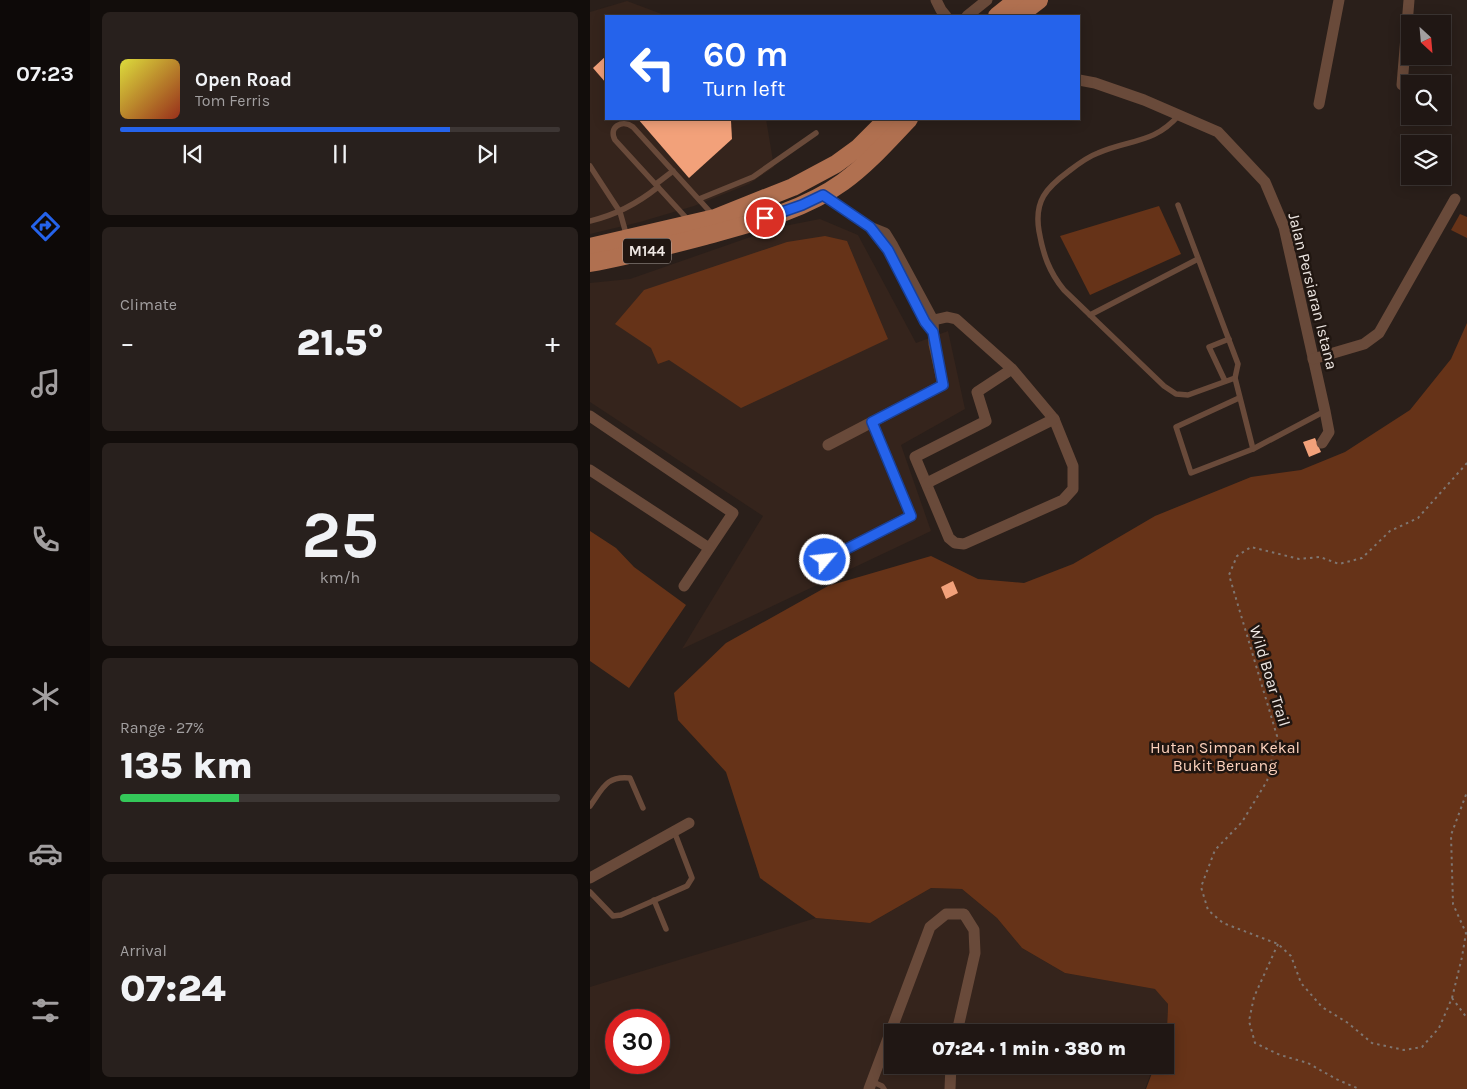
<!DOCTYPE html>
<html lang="en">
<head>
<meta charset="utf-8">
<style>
	body { margin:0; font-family:Karla,sans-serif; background:#28201d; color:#f1f3f6; height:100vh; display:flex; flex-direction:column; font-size:19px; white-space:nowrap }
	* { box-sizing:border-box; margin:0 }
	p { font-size:16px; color:#a29fa0 }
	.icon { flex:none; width:28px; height:28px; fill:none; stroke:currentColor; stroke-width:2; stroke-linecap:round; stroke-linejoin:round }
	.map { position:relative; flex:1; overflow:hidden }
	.details { display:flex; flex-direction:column; gap:12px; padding:12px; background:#120d0b; width:500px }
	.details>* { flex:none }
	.hud { position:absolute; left:15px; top:15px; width:475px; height:105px; border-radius:0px; box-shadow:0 2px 12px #0003,0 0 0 1px #3d3634; background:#2563eb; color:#fff; overflow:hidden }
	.needle { width:32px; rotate:154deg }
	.tools { position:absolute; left:811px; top:15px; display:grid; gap:10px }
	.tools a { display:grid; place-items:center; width:50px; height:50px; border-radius:0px; background:#201714; box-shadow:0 2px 12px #0003,0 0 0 1px #3d3634; font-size:25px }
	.speed { position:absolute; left:15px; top:1009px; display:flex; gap:10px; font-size:25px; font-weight:700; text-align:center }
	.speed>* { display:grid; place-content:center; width:65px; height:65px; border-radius:50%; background:#201714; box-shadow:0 2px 12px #0003,0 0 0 1px #3d3634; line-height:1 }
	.speed .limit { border:8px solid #d22; background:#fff; color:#111 }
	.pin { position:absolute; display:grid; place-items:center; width:42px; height:42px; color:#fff; margin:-21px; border:2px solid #fff; border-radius:50%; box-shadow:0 1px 5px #0007 }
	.me { position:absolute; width:55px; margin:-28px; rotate:62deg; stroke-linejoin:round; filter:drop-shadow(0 0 4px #0008) }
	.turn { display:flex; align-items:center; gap:18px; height:105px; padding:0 15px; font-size:22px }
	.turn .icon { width:65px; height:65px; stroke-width:2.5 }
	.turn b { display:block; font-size:35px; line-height:42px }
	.big { font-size:38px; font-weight:800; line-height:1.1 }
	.details .widget { flex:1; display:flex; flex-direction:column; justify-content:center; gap:8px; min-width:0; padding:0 18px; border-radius:8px; background:#28201d }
	.details .dial { align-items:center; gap:0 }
	.dial b { font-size:65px; line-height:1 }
	.song { display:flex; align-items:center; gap:15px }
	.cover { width:60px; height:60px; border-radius:8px; background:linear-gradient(135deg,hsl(60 70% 55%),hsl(10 70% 35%)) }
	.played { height:5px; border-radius:2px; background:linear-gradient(90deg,#2563eb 75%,#3d3634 75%) }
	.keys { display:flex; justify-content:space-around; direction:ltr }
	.heat { display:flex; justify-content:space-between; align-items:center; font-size:28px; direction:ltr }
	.charge { height:8px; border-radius:4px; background:linear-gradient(90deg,#34c759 27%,#3d3634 0) }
	.trip { position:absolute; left:294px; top:1024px; width:290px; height:50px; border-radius:0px; background:#201714; box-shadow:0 2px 12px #0003,0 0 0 1px #3d3634; font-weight:800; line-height:50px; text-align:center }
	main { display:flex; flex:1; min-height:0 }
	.tabs { display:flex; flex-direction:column; width:90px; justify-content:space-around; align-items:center; background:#0d0908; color:#a29fa0 }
	.tabs .icon { width:35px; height:35px }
	.tabs .active { color:#2563eb }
	.tabs b { font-size:22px; color:#f1f3f6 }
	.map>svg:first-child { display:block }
</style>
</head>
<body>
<main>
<nav class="tabs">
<b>07:23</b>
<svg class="icon active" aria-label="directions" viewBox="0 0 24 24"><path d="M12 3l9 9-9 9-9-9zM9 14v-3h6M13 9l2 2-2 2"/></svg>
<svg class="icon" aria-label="music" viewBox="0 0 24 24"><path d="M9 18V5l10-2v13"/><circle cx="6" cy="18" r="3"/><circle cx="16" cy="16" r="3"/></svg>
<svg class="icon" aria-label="phone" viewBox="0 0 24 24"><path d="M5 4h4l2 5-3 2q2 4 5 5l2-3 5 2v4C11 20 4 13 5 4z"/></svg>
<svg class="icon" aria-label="climate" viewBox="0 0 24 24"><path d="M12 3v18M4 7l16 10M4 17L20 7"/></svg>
<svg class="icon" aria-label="car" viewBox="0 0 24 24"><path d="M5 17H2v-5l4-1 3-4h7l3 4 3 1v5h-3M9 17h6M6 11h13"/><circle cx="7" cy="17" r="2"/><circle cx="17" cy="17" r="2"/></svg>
<svg class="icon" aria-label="filters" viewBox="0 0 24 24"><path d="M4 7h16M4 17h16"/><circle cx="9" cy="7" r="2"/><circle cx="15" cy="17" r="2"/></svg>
</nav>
<section class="details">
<div class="widget">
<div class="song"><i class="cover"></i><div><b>Open Road</b><p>Tom Ferris</p></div></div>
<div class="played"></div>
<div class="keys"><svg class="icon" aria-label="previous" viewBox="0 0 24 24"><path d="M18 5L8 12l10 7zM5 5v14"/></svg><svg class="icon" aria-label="pause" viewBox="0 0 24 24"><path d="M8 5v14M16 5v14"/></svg><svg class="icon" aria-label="next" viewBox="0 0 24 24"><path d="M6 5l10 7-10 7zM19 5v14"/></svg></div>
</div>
<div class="widget"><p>Climate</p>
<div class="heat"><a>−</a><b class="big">21.5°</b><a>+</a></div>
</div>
<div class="widget dial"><b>25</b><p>km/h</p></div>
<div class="widget"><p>Range · 27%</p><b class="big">135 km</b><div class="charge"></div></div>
<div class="widget"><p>Arrival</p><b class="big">07:24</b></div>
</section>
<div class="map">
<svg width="877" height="1089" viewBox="0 0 877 1089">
	<rect width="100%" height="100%" fill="#2a1f1a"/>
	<!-- built -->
	<g fill="#35241c" fill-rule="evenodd">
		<path d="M37 1 77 16H16V119H176L184 167 159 184 104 206 50 222 0 234V12Z"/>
		<path d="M230 219 268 235 326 343 358 331 375 409 311 445 341 531 92 649 173 516 0 402V283L40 279 189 227Z"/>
		<path d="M341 888 372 889 407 918 432 948 475 973 566 989 578 1004V1028L575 1035V1032H302V1065H564L555 1089H0V987L226 918 280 923ZM26 1020H69V1062H26Z"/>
	</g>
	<!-- green -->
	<g fill="#663318">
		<path d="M569 206 591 254 500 295 470 236Z"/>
		<path d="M870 214 877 217V238L861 230Z"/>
		<path d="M235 236 257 241 298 339 151 408 79 360 68 364 61 348 25 324 54 290 197 242Z"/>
		<path d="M877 323V1089H556L565 1065H575C575 1044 578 1025 578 1004L565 989 475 973 432 948 407 918 372 889 341 888 280 923 226 918 170 878 136 772 88 720 84 693 136 643 238 586 341 556 388 579 434 583 483 564 565 516 661 477 711 470 755 452 820 410 861 359Z"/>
		<path d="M0 531 26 548 44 567 96 605 39 688 0 661Z"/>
	</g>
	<!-- building -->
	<g fill="#f2a17a">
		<path d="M16 56V83L3 68Z"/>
		<path d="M48 119H139L141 121 142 139 99 178Z"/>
		<path d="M725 438 731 452 719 457 713 442Z"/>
		<path d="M363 581 368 593 356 599 351 587Z"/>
	</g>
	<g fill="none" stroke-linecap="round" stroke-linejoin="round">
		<!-- path -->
		<g stroke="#7f7671" stroke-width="2" stroke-dasharray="2.5 4" stroke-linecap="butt">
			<path d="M877 463 828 518 800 531 772 558 749 564 730 557 709 559 661 547 647 556 639 575 687 736 677 781 652 822 625 850 611 887 618 910 633 923 688 944 701 956 711 983 732 1007 758 1023 782 1043 814 1050 832 1047 849 1028 862 998 872 957 876 933 863 904 861 835 877 792"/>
			<path d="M688 944 664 997 659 1021 665 1043 690 1055 718 1063 746 1079 769 1089"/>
			<path d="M862 998 877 1018"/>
		</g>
		<!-- service -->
		<g stroke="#694a3a" stroke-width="5.5">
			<path d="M589 115C564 144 540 139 508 153 497 157 488 164 479 171 456 188 444 201 449 231 453 254 459 272 474 290L574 386 586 394 598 395 645 378"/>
			<path d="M0 166 30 212 37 237"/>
			<path d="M66 184 83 171"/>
			<path d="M109 199 163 177 226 133"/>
			<path d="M588 205 648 364 645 378 663 449"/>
			<path d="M0 221C26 215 48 203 68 187"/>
			<path d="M100 222 25 140C18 127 32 119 43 127L122 214"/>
			<path d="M500 315 608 259"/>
			<path d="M635 381 619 347 639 339"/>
			<path d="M649 398 586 427 601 473 663 449 735 411"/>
			<path d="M0 806C12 790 16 775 40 778L53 808"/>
			<path d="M0 892 23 916 31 915 97 886 102 878 84 831"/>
			<path d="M64 900 76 929"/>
			<path d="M283 1082 292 1086 294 1089"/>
		</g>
		<!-- minor -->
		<g stroke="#694a3a" stroke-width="11">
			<path d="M346 0 351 10 356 16"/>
			<path d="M377 16 397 0"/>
			<path d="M489 80 505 83 554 100 628 132 675 182 694 227 735 411 739 432 732 443"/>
			<path d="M812 85 819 0"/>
			<path d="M729 104 749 0"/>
			<path d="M233 195 280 227 295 233 303 246 343 320 344 344 353 385 238 445"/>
			<path d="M335 322 357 317 366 319 422 369 464 419 483 466V489L473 500 374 544 365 543 359 538 325 457 396 421 387 392 422 369"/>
			<path d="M723 359 774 344 789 333 865 199"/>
			<path d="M0 416 143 513 94 586"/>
			<path d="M0 470 119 548"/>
			<path d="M337 483 464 419"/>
			<path d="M235 560 321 516 282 422"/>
			<path d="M0 878 99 823"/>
			<path d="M279 1089 340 927 356 914H374L384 930 385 953 367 1032"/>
			<path d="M360 1089 361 1065"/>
		</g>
		<!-- primary -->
		<g stroke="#b07050" stroke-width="18">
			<path d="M407 16 427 0"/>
			<path d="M428 16 449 0"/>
			<path d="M0 247 125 218 203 187 246 164 268 148 297 119"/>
			<path d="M0 263C39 256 77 246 115 236 162 223 213 211 253 182 278 164 298 141 319 119"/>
		</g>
	</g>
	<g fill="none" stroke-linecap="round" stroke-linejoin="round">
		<!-- route casing -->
		<g stroke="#184099" stroke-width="12">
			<path id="route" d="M175 218 212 205 233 195 280 227 298 250 335 322 343 332 353 385 282 422 321 516 235 560"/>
		</g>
		<!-- route -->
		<use href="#route" stroke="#2563eb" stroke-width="9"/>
	</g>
	<g text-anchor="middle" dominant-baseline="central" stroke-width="5" stroke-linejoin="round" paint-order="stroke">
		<!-- shield labels -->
		<rect fill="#201611" stroke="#b0a8a4" stroke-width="1" x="33" y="238.5" width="48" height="25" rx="4"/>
		<g font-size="15" font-weight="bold" fill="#eee7e3">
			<text x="57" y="251">M144</text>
		</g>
		<!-- street labels -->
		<g font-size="16" fill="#eee7e3" stroke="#201611">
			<text transform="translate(723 291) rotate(76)">Jalan Persiaran Istana</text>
			<text transform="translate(680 676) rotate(73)">Wild Boar Trail</text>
		</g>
		<!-- park labels -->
		<g font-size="16" fill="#fdd2bd" stroke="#201611">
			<text x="635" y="747">Hutan Simpan Kekal<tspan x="635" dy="18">Bukit Beruang</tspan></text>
		</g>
	</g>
</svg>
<div class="tools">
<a><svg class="needle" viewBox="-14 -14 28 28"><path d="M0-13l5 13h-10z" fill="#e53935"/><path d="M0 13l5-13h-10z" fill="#a29fa0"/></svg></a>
<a><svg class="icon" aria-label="search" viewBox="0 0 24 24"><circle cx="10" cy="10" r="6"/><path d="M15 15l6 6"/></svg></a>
<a><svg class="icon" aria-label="layers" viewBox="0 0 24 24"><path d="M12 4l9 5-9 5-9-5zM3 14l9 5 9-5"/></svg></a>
</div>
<div class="speed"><div class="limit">30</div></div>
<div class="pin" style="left:175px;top:218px;background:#d93025"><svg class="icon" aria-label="arrive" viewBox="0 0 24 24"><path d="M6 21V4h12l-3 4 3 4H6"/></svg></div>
<svg class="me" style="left:235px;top:560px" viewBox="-20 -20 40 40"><circle r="17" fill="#2563eb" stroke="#fff" stroke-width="3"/><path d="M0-11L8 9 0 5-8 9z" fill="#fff"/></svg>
<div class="trip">07:24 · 1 min · 380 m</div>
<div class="hud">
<div class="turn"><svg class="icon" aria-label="left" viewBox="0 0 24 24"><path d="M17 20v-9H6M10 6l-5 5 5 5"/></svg><div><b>60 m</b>Turn left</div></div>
</div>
</div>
</main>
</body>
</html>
